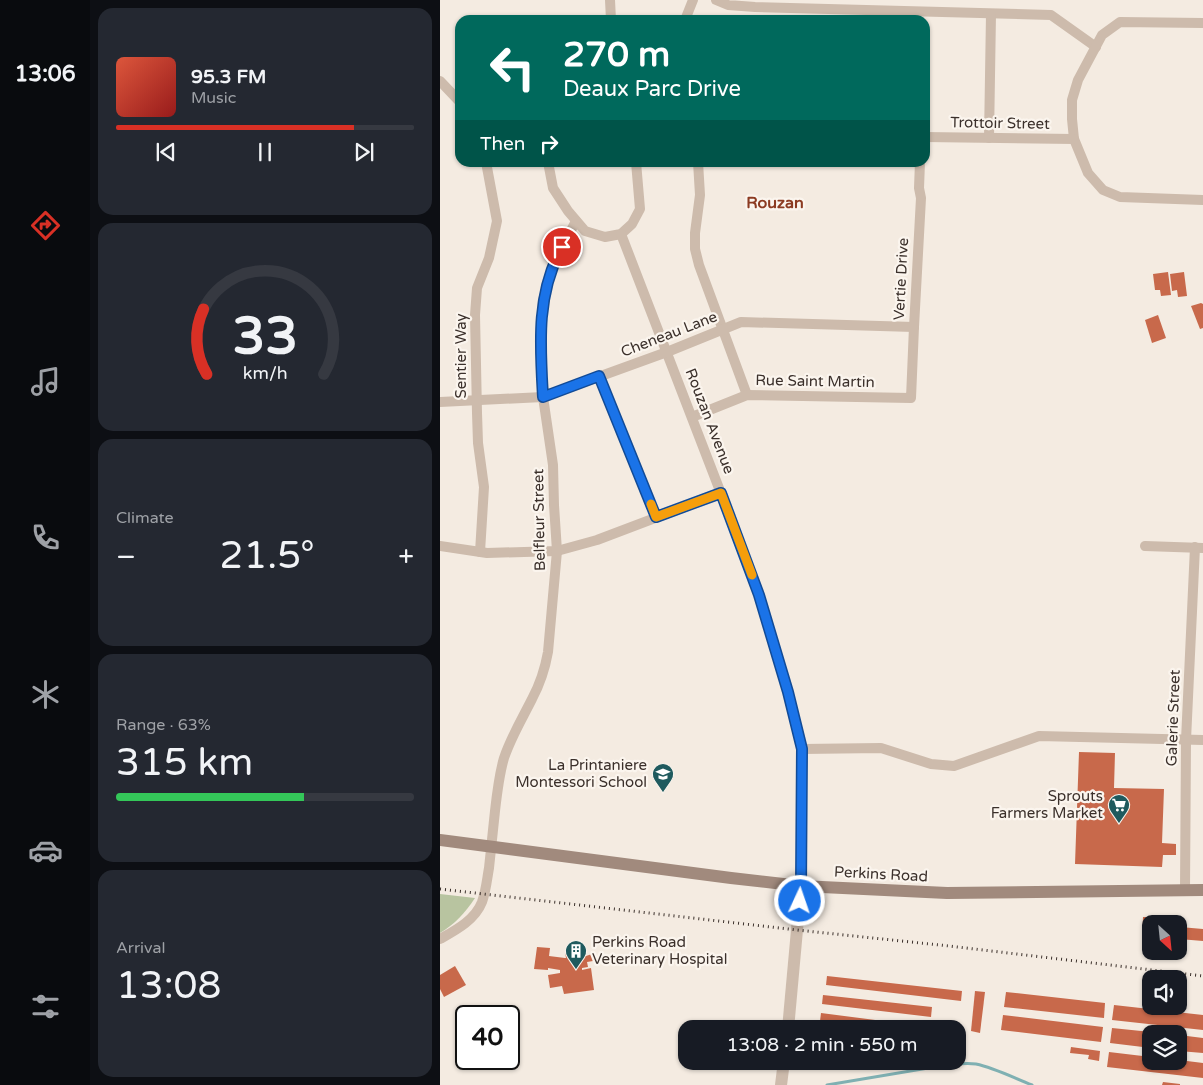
<!DOCTYPE html>
<html lang="en">
<head>
<meta charset="utf-8">
<style>
	body { margin:0; font-family:"Varela Round",sans-serif; background:#242831; color:#f1f3f6; height:100vh; display:flex; flex-direction:column; font-size:19px; white-space:nowrap }
	* { box-sizing:border-box; margin:0 }
	p { font-size:16px; color:#9ea1a6 }
	.icon { flex:none; width:28px; height:28px; fill:none; stroke:currentColor; stroke-width:2; stroke-linecap:round; stroke-linejoin:round }
	.map { position:relative; flex:1; overflow:hidden }
	.drawer { display:flex; flex-direction:column; gap:8px; padding:8px; background:#0d0f14; width:350px }
	.drawer>* { flex:none }
	.top-card { position:absolute; left:15px; top:15px; width:475px; height:152px; border-radius:15px; box-shadow:0 1px 4px #0004; background:#00695c; color:#fff; overflow:hidden }
	.needle { width:32px; rotate:153deg }
	.tools { position:absolute; left:702px; top:915px; display:grid; gap:10px }
	.tools a { display:grid; place-items:center; width:45px; height:45px; border-radius:10px; background:#171b24; box-shadow:0 1px 4px #0004; font-size:25px }
	.speed { position:absolute; left:15px; top:1005px; display:flex; gap:10px; font-size:25px; font-weight:700; text-align:center }
	.speed>* { display:grid; place-content:center; width:65px; height:65px; border-radius:50%; background:#171b24; box-shadow:0 1px 4px #0004; line-height:1 }
	.speed .limit { border:2px solid #111; border-radius:8px; background:#fff; color:#111 }
	.pin { position:absolute; display:grid; place-items:center; width:42px; height:42px; color:#fff; margin:-21px; border:2px solid #fff; border-radius:50%; box-shadow:0 1px 5px #0007 }
	.me { position:absolute; width:55px; margin:-28px; rotate:3deg; stroke-linejoin:round; filter:drop-shadow(0 0 4px #0008) }
	.turn { display:flex; align-items:center; gap:18px; height:105px; padding:0 25px; font-size:22px }
	.turn .icon { width:65px; height:65px; stroke-width:2.5 }
	.turn b { display:block; font-size:35px; line-height:42px }
	.then { display:flex; align-items:center; height:48px; padding:0 25px; background:#0003; gap:10px; font-size:19px }
	.big { font-size:38px; font-weight:600; line-height:1.1 }
	.drawer .card { flex:1; display:flex; flex-direction:column; justify-content:center; gap:8px; min-width:0; padding:0 18px; border-radius:15px; background:#242831 }
	.drawer .dial { align-items:center; gap:0 }
	.dial svg { height:130px; overflow:visible; fill:none; stroke:#363941; stroke-width:7; stroke-linecap:round; text-anchor:middle }
	.dial text { fill:#f1f3f6; stroke:none }
	.song { display:flex; align-items:center; gap:15px }
	.cover { width:60px; height:60px; border-radius:8px; background:linear-gradient(135deg,hsl(10 70% 55%),hsl(0 70% 35%)) }
	.played { height:5px; border-radius:2px; background:linear-gradient(90deg,#d93025 80%,#363941 80%) }
	.keys { display:flex; justify-content:space-around; direction:ltr }
	.heat { display:flex; justify-content:space-between; align-items:center; font-size:28px; direction:ltr }
	.charge { height:8px; border-radius:4px; background:linear-gradient(90deg,#34c759 63%,#363941 0) }
	.trip { position:absolute; left:238px; top:1020px; width:288px; height:50px; border-radius:15px; background:#171b24; box-shadow:0 1px 4px #0004; font-weight:600; line-height:50px; text-align:center }
	main { display:flex; flex:1; min-height:0 }
	.menu { display:flex; flex-direction:column; width:90px; justify-content:space-around; align-items:center; background:#090b0e; color:#9ea1a6 }
	.menu .icon { width:35px; height:35px }
	.menu .selected { color:#d93025 }
	.menu b { font-size:22px; color:#f1f3f6 }
	.map>svg:first-child { display:block }
</style>
</head>
<body>
<main>
<nav class="menu">
<b>13:06</b>
<svg class="icon selected" aria-label="directions" viewBox="0 0 24 24"><path d="M12 3l9 9-9 9-9-9zM9 14v-3h6M13 9l2 2-2 2"/></svg>
<svg class="icon" aria-label="music" viewBox="0 0 24 24"><path d="M9 18V5l10-2v13"/><circle cx="6" cy="18" r="3"/><circle cx="16" cy="16" r="3"/></svg>
<svg class="icon" aria-label="phone" viewBox="0 0 24 24"><path d="M5 4h4l2 5-3 2q2 4 5 5l2-3 5 2v4C11 20 4 13 5 4z"/></svg>
<svg class="icon" aria-label="climate" viewBox="0 0 24 24"><path d="M12 3v18M4 7l16 10M4 17L20 7"/></svg>
<svg class="icon" aria-label="car" viewBox="0 0 24 24"><path d="M5 17H2v-5l4-1 3-4h7l3 4 3 1v5h-3M9 17h6M6 11h13"/><circle cx="7" cy="17" r="2"/><circle cx="17" cy="17" r="2"/></svg>
<svg class="icon" aria-label="filters" viewBox="0 0 24 24"><path d="M4 7h16M4 17h16"/><circle cx="9" cy="7" r="2"/><circle cx="15" cy="17" r="2"/></svg>
</nav>
<section class="drawer">
<div class="card">
<div class="song"><i class="cover"></i><div><b>95.3 FM</b><p>Music</p></div></div>
<div class="played"></div>
<div class="keys"><svg class="icon" aria-label="previous" viewBox="0 0 24 24"><path d="M18 5L8 12l10 7zM5 5v14"/></svg><svg class="icon" aria-label="pause" viewBox="0 0 24 24"><path d="M8 5v14M16 5v14"/></svg><svg class="icon" aria-label="next" viewBox="0 0 24 24"><path d="M6 5l10 7-10 7zM19 5v14"/></svg></div>
</div>
<div class="card dial"><svg viewBox="0 0 100 80">
<path d="M14 69A42 42 0 1 1 86 69"/>
<path d="M14 69A42 42 0 0 1 12 29" stroke="#d93025"/>
<text x="50" y="56" font-size="32" font-weight="700">33</text>
<text x="50" y="72" font-size="11">km/h</text>
</svg></div>
<div class="card"><p>Climate</p>
<div class="heat"><a>−</a><b class="big">21.5°</b><a>+</a></div>
</div>
<div class="card"><p>Range · 63%</p><b class="big">315 km</b><div class="charge"></div></div>
<div class="card"><p>Arrival</p><b class="big">13:08</b></div>
</section>
<div class="map">
<svg width="763" height="1085" viewBox="0 0 763 1085">
	<rect width="100%" height="100%" fill="#f4ebe1"/>
	<!-- green -->
	<path fill="#b8c4a0" d="M0 894 35 898C25 913 15 924 0 933Z"/>
	<g fill="none" stroke-linecap="round" stroke-linejoin="round">
		<!-- stream -->
		<path stroke="#7fb0b2" stroke-width="3" d="M387 1085 512 1064C520 1064 528 1063 536 1064 555 1068 574 1078 592 1085"/>
	</g>
	<!-- building -->
	<g fill="#c8694b">
		<path d="M728 272 731 295 721 296 720 290H715L713 274Z"/>
		<path d="M744 272 747 296 738 297 737 290 732 291 730 274Z"/>
		<path d="M761 303 763 304V328L760 329 751 306Z"/>
		<path d="M718 315 726 338 712 343 705 320Z"/>
		<path d="M639 752 675 753 674 788 724 789 722 843 736 844V855H723L722 867 635 864Z"/>
		<path d="M703 917H733V924H711V946L702 945Z"/>
		<path d="M740 927 763 929V941L739 939Z"/>
		<path d="M97 947 110 948 109 956 125 958H126L125 952 146 949V956L152 954 153 961 147 962 148 967 142 968V970L151 968 154 990 124 994 122 986 110 988 108 975 120 973V970L108 968V970L94 969Z"/>
		<path d="M15 966 26 985 4 997 0 989V975Z"/>
		<path d="M387 976 522 991 521 1001 386 985Z"/>
		<path d="M535 991 545 992 540 1033 531 1031Z"/>
		<path d="M566 992 665 1003 664 1018 564 1007Z"/>
		<path d="M383 995 492 1007 491 1017 382 1004Z"/>
		<path d="M674 1005 763 1015V1030L672 1020Z"/>
		<path d="M381 1013 443 1021 442 1029 413 1027V1029H379Z"/>
		<path d="M563 1015 663 1027 661 1042 561 1030Z"/>
		<path d="M672 1028 711 1032V1048L670 1043Z"/>
		<path d="M739 1035 763 1038V1053L739 1051Z"/>
		<path d="M631 1047 660 1051 659 1061 648 1059 649 1055 630 1053Z"/>
		<path d="M669 1052 711 1057V1061H739V1060L763 1063V1078L667 1067Z"/>
		<path d="M723 1082 740 1084V1085H722Z"/>
	</g>
	<g fill="none" stroke-linecap="round" stroke-linejoin="round">
		<!-- minor -->
		<g stroke="#cdbbac" stroke-width="10">
			<path d="M170 0 171 20"/>
			<path d="M276 0 288 5 315 7 611 15 656 47"/>
			<path d="M245 20 253 0"/>
			<path d="M763 23 680 22 662 35 638 80 632 100V119L634 139 648 173 663 190 680 197 763 200"/>
			<path d="M0 81 20 102"/>
			<path d="M485 137 634 139"/>
			<path d="M549 138 551 14"/>
			<path d="M108 162 113 188 128 211 145 231 165 237 181 234 192 224 200 209 196 162"/>
			<path d="M258 162 260 195 255 233V249L259 265 307 395"/>
			<path d="M181 234 297 535 319 595 348 692 362 749 361 886"/>
			<path d="M159 376 216 517"/>
			<path d="M0 402 103 397 227 352 301 322 474 327"/>
			<path d="M252 417 307 395 471 398 474 327 481 198 479 188 480 162"/>
			<path d="M0 546 47 553 117 551 157 540 281 493"/>
			<path d="M705 546 763 548"/>
			<path d="M40 552 44 487 38 443 37 413 35 315 37 288 49 258 57 221 46 162"/>
			<path d="M362 749 441 748 491 764 514 766 599 736 763 740"/>
			<path d="M745 890 746 740 755 547"/>
			<path d="M0 939C16 930 35 920 42 902 46 891 47 879 49 868 51 849 53 830 55 811 57 793 59 775 64 758 71 737 82 719 92 699 100 684 105 669 108 652L117 551 114 505 113 465 103 397 100 341 103 300 115 260 136 221"/>
		</g>
		<!-- tertiary -->
		<g stroke="#cdbbac" stroke-width="12">
			<path d="M348 1029 361 886"/>
			<path d="M341 1085 344 1061"/>
		</g>
		<!-- secondary -->
		<path stroke="#a18a7d" stroke-width="12" d="M0 840 291 878 361 886 507 893 763 890"/>
		<!-- rail -->
		<path stroke="#3b302b" stroke-width="3" stroke-dasharray="1 4" stroke-linecap="butt" d="M0 889 357 930 509 946 763 976"/>
	</g>
	<g fill="none" stroke-linecap="round" stroke-linejoin="round">
		<!-- route casing -->
		<g stroke="#114b97" stroke-width="12">
			<path id="route" d="M122 247C96 294 100 345 103 397L159 376 216 517 281 493 319 595 348 692 362 749 361 886 360 901"/>
		</g>
		<!-- route -->
		<use href="#route" stroke="#1a73e8" stroke-width="9"/>
		<!-- slow -->
		<path stroke="#f59e0b" stroke-width="9" d="M211 504 216 517 281 493 312 575"/>
	</g>
	<!-- icons -->
	<defs>
		<g id="school-pin" transform="scale(1.125)"><path d="M0 17L-7.5 6A9.5 9.5 0 1 1 7.5 6Z" fill="#1f5a5e" stroke="#fbf5ee"/><path d="M0-5L7-2L0 1L-7-2ZM-4 1L0 2.5L4 1V4Q0 6-4 4Z" fill="#fff"/></g>
		<g id="supermarket-pin" transform="scale(1.125)"><path d="M0 17L-7.5 6A9.5 9.5 0 1 1 7.5 6Z" fill="#1f5a5e" stroke="#fbf5ee"/><path d="M-6-5.5h2.5l.6 2H6L4.5 2H-2.5L-4.4-4H-6ZM-1.5 3.2a1.3 1.3 0 1 0 .1 0ZM3 3.2a1.3 1.3 0 1 0 .1 0Z" fill="#fff"/></g>
		<g id="building-pin" transform="scale(1.125)"><path d="M0 17L-7.5 6A9.5 9.5 0 1 1 7.5 6Z" fill="#1f5a5e" stroke="#fbf5ee"/><path d="M-4-6H4V6H1V3H-1V6H-4ZM-2.5-4.3h1.7v1.8h-1.7ZM.8-4.3h1.7v1.8H.8ZM-2.5-1h1.7V.8h-1.7ZM.8-1h1.7V.8H.8Z" fill="#fff"/></g>
	</defs>
	<g fill-rule="evenodd">
		<use href="#school-pin" x="223" y="774"/>
		<use href="#supermarket-pin" x="679" y="805"/>
		<use href="#building-pin" x="136" y="951"/>
	</g>
	<g text-anchor="middle" dominant-baseline="central" stroke-width="4.5" stroke-linejoin="round" paint-order="stroke">
		<!-- street labels -->
		<g font-size="15" fill="#3b302b" stroke="#fbf5ee">
			<text transform="translate(560 123) rotate(1)">Trottoir Street</text>
			<text transform="translate(461 279) rotate(-87)">Vertie Drive</text>
			<text transform="translate(229 334) rotate(-21)">Cheneau Lane</text>
			<text transform="translate(21 356) rotate(-90)">Sentier Way</text>
			<text transform="translate(375 381) rotate(1)">Rue Saint Martin</text>
			<text transform="translate(270 421) rotate(69)">Rouzan Avenue</text>
			<text transform="translate(99 520) rotate(-91)">Belfleur Street</text>
			<text transform="translate(733 718) rotate(-88)">Galerie Street</text>
			<text transform="translate(441 874) rotate(3)">Perkins Road</text>
		</g>
		<!-- poi labels -->
		<g font-size="15" fill="#3b302b" stroke="#fbf5ee" text-anchor="end">
			<text x="207" y="765">La Printaniere<tspan x="207" dy="17">Montessori School</tspan></text>
			<text x="663" y="796">Sprouts<tspan x="663" dy="17">Farmers Market</tspan></text>
			<text x="152" y="942" text-anchor="start">Perkins Road<tspan x="152" dy="17">Veterinary Hospital</tspan></text>
		</g>
		<!-- neighbourhood labels -->
		<g font-size="16" font-weight="bold" fill="#8c3b22" stroke="#fbf5ee">
			<text x="335" y="203">Rouzan</text>
		</g>
	</g>
</svg>
<div class="tools">
<a><svg class="needle" viewBox="-14 -14 28 28"><path d="M0-13l5 13h-10z" fill="#e53935"/><path d="M0 13l5-13h-10z" fill="#9ea1a6"/></svg></a>
<a><svg class="icon" aria-label="sound" viewBox="0 0 24 24"><path d="M4 9h4l5-4v14l-5-4H4zM17 9q2 3 0 6"/></svg></a>
<a><svg class="icon" aria-label="layers" viewBox="0 0 24 24"><path d="M12 4l9 5-9 5-9-5zM3 14l9 5 9-5"/></svg></a>
</div>
<div class="speed"><div class="limit">40</div></div>
<div class="pin" style="left:122px;top:247px;background:#d93025"><svg class="icon" aria-label="arrive" viewBox="0 0 24 24"><path d="M6 21V4h12l-3 4 3 4H6"/></svg></div>
<svg class="me" style="left:360px;top:901px" viewBox="-20 -20 40 40"><circle r="17" fill="#1a73e8" stroke="#fff" stroke-width="3"/><path d="M0-11L8 9 0 5-8 9z" fill="#fff"/></svg>
<div class="trip">13:08 · 2 min · 550 m</div>
<div class="top-card">
<div class="turn"><svg class="icon" aria-label="left" viewBox="0 0 24 24"><path d="M17 20v-9H6M10 6l-5 5 5 5"/></svg><div><b>270 m</b>Deaux Parc Drive</div></div>
<div class="then">Then<svg class="icon" aria-label="right" viewBox="0 0 24 24"><path d="M7 20v-9h11M14 6l5 5-5 5"/></svg></div>
</div>
</div>
</main>
</body>
</html>
